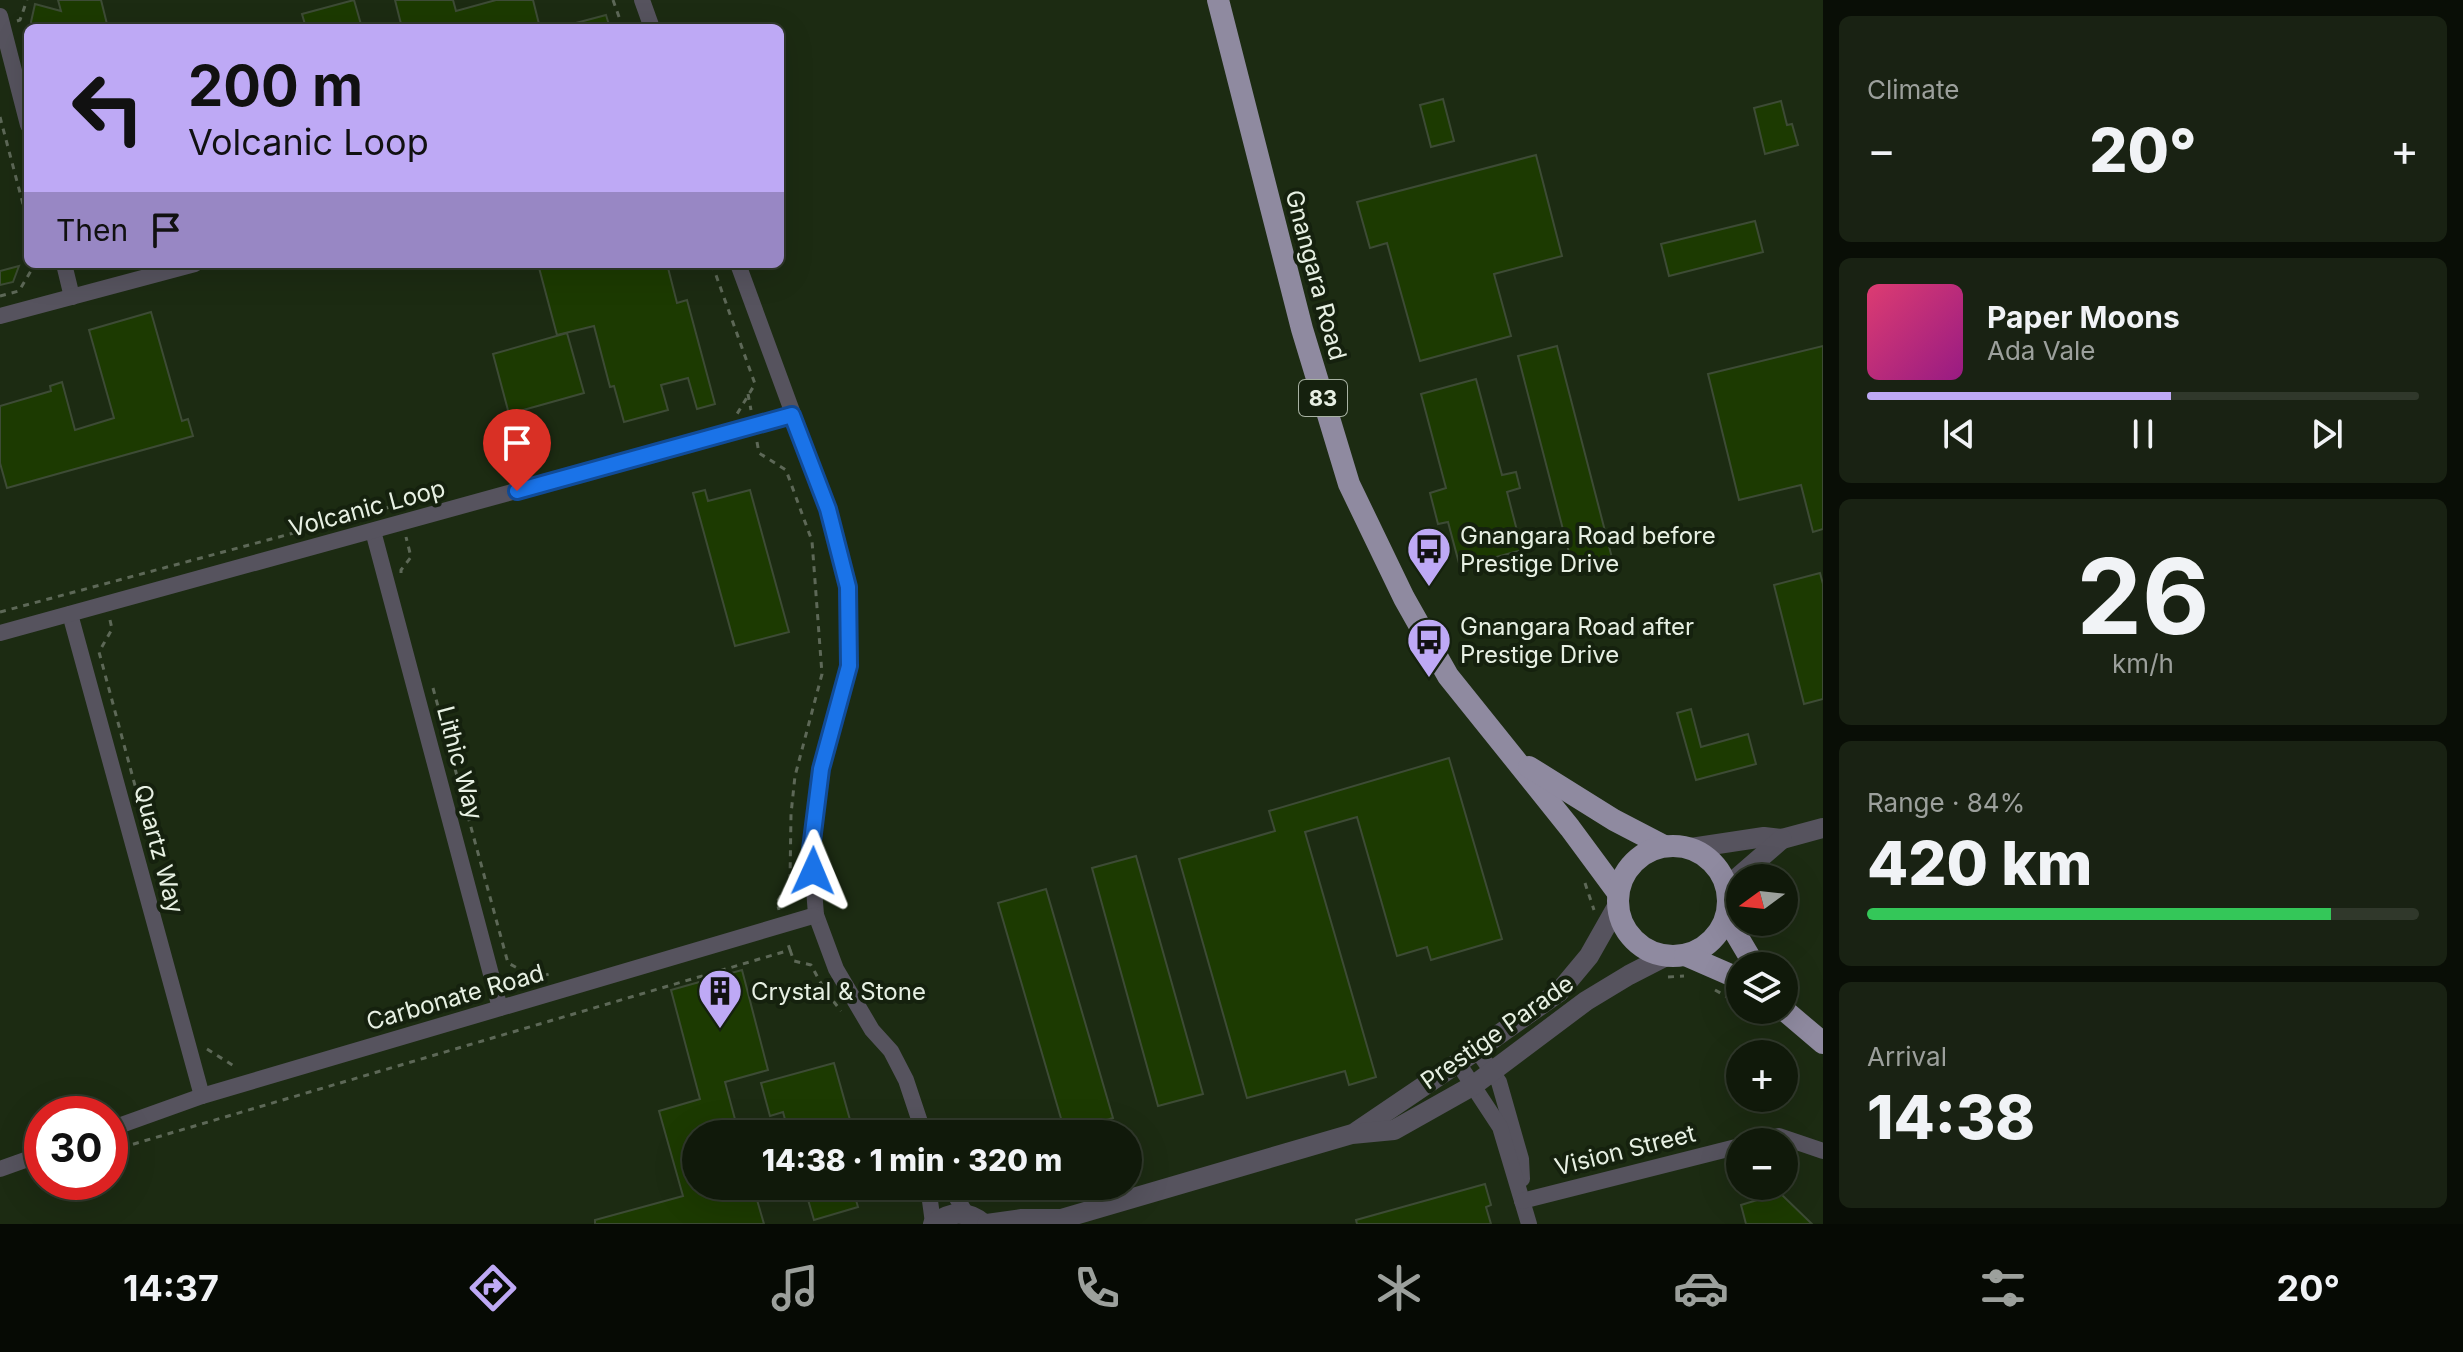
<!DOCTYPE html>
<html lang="en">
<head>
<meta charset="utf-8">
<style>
	body { margin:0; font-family:Inter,sans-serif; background:#192213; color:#f1f3f6; height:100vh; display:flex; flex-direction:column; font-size:30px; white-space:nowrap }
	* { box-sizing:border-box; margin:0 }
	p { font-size:26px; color:#9ca09c }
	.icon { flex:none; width:44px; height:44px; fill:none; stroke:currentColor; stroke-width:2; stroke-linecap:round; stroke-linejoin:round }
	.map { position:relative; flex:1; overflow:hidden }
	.sheet { display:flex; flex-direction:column; gap:16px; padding:16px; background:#090e06; width:640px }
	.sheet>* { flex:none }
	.guide { position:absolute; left:24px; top:24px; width:760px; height:244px; border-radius:12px; box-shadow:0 8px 32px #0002,0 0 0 2px #30382b; background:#bea9f5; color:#111; overflow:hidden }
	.needle { width:52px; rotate:255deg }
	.fabs { position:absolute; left:1726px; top:864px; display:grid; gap:16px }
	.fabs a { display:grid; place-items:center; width:72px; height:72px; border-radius:50%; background:#10190a; box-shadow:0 8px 32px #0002,0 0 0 2px #30382b; font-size:40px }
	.speed { position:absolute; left:24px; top:1096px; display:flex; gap:16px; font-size:40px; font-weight:700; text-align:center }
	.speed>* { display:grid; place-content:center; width:104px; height:104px; border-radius:50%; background:#10190a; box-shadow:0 8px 32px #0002,0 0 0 2px #30382b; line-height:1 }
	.speed .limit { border:12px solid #d22; background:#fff; color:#111 }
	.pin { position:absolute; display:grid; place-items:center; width:68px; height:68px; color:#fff; margin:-82px -34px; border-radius:50% 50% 50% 0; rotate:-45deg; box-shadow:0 0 8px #0007 }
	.pin .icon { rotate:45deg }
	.me { position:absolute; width:88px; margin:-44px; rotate:1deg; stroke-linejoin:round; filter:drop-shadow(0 0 6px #0008) }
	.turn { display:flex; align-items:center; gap:28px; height:168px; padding:0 32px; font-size:36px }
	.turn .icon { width:104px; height:104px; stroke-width:2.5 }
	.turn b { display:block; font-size:56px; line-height:68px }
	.then { display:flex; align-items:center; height:76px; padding:0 32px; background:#0003; gap:16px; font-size:30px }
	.big { font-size:60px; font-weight:800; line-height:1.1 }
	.sheet .widget { flex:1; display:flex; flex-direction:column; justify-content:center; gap:12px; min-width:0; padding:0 28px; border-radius:12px; background:#192213 }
	.sheet .dial { align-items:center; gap:0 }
	.dial b { font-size:104px; line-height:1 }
	.song { display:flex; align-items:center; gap:24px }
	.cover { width:96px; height:96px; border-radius:12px; background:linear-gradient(135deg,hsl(340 70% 55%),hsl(310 70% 35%)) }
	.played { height:8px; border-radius:4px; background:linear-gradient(90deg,#bea9f5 55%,#30382b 55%) }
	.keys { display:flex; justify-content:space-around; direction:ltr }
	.heat { display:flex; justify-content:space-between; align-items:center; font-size:44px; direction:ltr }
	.charge { height:12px; border-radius:6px; background:linear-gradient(90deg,#34c759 84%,#30382b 0) }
	.trip { position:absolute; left:682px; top:1120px; width:460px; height:80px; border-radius:40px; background:#10190a; box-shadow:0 8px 32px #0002,0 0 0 2px #30382b; font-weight:800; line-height:80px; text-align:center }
	.tab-bar { display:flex; height:128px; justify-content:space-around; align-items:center; background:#060a04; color:#9ca09c }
	.tab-bar .icon { width:56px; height:56px }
	.tab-bar .current { color:#bea9f5 }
	.tab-bar b { font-size:36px; color:#f1f3f6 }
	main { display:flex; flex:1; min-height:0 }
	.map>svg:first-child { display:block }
</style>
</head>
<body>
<main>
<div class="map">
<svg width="1823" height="1224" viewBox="0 0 1823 1224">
	<rect width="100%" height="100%" fill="#15210e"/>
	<!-- built -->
	<path fill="#1c2b12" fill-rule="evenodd" d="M0 0H1823V1224H0ZM28 28H780V264H28ZM1740 878H1784V922H1740ZM1740 966H1784V1010H1740ZM1740 1054H1784V1098H1740ZM42 1114H110V1182H42ZM696 1134H1128V1186H696ZM1740 1142H1784V1186H1740Z"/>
	<!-- building -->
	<g fill="#1c3a01" stroke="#3d4b35" stroke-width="2">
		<path d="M58 0H101L108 28H33L31 22 35 4 61 11Z"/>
		<path d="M354 0 362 28H306L302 14Z"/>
		<path d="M395 0H453L456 11 496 0H533L540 28H402Z"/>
		<path d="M606 15 610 28H573L572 24Z"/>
		<path d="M1443 99 1454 141 1431 147 1420 105Z"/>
		<path d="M1781 101 1787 125 1792 124 1798 145 1765 154 1754 108Z"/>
		<path d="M1536 155 1562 256 1494 274 1511 336 1420 361 1387 243 1370 248 1357 202Z"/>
		<path d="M1755 221 1763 252 1669 276 1661 244Z"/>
		<path d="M538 264H667L677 303 687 300 715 404 697 409 688 378 661 385 668 410 624 422 614 386 610 387 594 326 557 335Z"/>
		<path d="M19 266 13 282 0 285V271Z"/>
		<path d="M151 312 182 421 188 419 193 436 7 488 0 463V406L51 391 50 386 62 382 75 430 114 418 89 330Z"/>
		<path d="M567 333 584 393 509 414 493 354Z"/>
		<path d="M1557 346 1612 558 1573 568 1518 356Z"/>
		<path d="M1823 346V529L1813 532 1801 485 1739 500 1708 374Z"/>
		<path d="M1476 379 1502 475 1516 472 1520 488 1507 492 1522 550 1460 567 1448 522 1438 524 1430 493 1446 488 1421 394Z"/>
		<path d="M705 490 708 501 750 490 789 632 735 646 693 493Z"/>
		<path d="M1820 573 1823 584V699L1804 704 1774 585Z"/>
		<path d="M1691 709 1701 747 1748 734 1756 764 1696 780 1677 713Z"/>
		<path d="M1449 758 1502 939 1431 960 1427 947 1397 956 1357 817 1305 832 1376 1077 1349 1085 1345 1071 1247 1098 1179 859 1275 831 1269 811Z"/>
		<path d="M1136 856 1203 1094 1158 1106 1092 868Z"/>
		<path d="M1046 889 1113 1118 1065 1132 998 903Z"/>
		<path d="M742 970 768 1070 725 1082 739 1134H696V1186H753L764 1224H595V1220L683 1196 659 1111 700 1099 671 990Z"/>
		<path d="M834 1063 854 1134H789L783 1112 770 1116 761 1083Z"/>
		<path d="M1485 1184 1491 1205 1486 1207 1491 1224H1357L1356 1220Z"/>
		<path d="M804 1186H852L858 1207 814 1220Z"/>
		<path d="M1780 1193 1812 1224H1746L1741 1205Z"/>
	</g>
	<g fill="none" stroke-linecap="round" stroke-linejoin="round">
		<!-- path -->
		<g stroke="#5d6857" stroke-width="3" stroke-dasharray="6 6" stroke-linecap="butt">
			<path d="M613 0 623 28"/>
			<path d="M17 21 20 20 27 0"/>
			<path d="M0 117 28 223"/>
			<path d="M101 264 112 269"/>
			<path d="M712 264 755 384 737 414"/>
			<path d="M0 296 19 291 35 264"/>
			<path d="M748 394 751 410"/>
			<path d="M757 442 759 453 786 470 812 541 822 674 795 776 791 814 790 881 777 902 779 910"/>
			<path d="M401 573V570L411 557 406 537"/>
			<path d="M0 612 394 506"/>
			<path d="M110 620 112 629 99 652 147 830"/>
			<path d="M433 688 508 963 536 978 549 974 551 979"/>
			<path d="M1585 883 1594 910"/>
			<path d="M790 950 794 961 811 965 824 989 841 1011"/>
			<path d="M1668 977 1684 976"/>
			<path d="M1715 990 1740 1004"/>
			<path d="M1751 1010 1769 1020"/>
			<path d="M207 1049 237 1068"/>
			<path d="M110 1151 790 950 787 941"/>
		</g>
		<!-- minor -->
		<g stroke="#56535e" stroke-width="16">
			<path d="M642 0 652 28"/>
			<path d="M0 16 28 125"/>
			<path d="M64 264 72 297"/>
			<path d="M738 264 828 509 848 587 849 666 821 769 811 849 816 915 836 969 872 1030 891 1051 906 1080 924 1134"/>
			<path d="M0 316 195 264"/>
			<path d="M373 531 500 1008"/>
			<path d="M70 614 202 1096"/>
			<path d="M0 633 792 415"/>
			<path d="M1477 1050 1499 1082 1521 1159 1522 1179"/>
			<path d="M1458 1063 1500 1127 1529 1224"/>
			<path d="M110 1129 202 1096 816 915"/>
			<path d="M1755 1142 1779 1136 1823 1151"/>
			<path d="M0 1169 42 1154"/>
			<path d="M928 1186 933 1223"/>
			<path d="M950 1186 966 1214"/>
			<path d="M1522 1201 1740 1146"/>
		</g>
		<!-- tertiary -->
		<g stroke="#56535e" stroke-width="20">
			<path d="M1691 848 1764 837 1782 839 1823 828"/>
			<path d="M1728 901 1737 878 1782 839"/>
			<path d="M1356 1132 1477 1050 1559 992 1589 956 1619 903"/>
			<path d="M933 1224C950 1211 967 1210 984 1224"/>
			<path d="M987 1224 1022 1219H1061L1352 1134 1394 1130 1474 1085 1586 1001 1629 975 1666 956"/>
		</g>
		<!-- primary -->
		<g stroke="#8f8aa0" stroke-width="22">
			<path d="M1218 0 1302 329 1349 484 1404 598 1448 676 1570 828 1618 893"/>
			<path d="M1529 767 1614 820 1664 846"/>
			<circle cx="1673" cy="901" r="55"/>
			<path d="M1726 917 1755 966"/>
			<path d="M1685 955 1740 979"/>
			<path d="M1784 1010 1823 1043"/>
		</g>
	</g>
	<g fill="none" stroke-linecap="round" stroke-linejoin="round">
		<!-- route casing -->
		<g stroke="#114b97" stroke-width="20">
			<path id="route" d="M517 491 792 415 828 509 848 587 849 666 821 769 811 849 813 871"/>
		</g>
		<!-- route -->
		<use href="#route" stroke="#1a73e8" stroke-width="14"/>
	</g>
	<!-- icons -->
	<defs>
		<g id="bus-pin" transform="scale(2.3)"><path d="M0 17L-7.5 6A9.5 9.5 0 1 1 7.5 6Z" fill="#bea9f5" stroke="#15210e"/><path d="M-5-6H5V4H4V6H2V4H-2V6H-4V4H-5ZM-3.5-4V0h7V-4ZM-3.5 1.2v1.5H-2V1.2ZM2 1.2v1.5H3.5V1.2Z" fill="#111"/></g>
		<g id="building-pin" transform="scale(2.3)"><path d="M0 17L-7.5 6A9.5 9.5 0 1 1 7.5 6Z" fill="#bea9f5" stroke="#15210e"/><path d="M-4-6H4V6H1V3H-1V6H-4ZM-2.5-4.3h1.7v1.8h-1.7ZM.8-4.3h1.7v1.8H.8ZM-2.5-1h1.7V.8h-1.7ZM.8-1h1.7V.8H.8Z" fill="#111"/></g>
	</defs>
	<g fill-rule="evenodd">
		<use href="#bus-pin" x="1429" y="549"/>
		<use href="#bus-pin" x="1429" y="640"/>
		<use href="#building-pin" x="720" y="991"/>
	</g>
	<g text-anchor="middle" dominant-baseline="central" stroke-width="8" stroke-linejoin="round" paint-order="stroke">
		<!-- shield labels -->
		<rect fill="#15210e" stroke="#a8b2a3" stroke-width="2" x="1299" y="380" width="48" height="36" rx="6"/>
		<g font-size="22" font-weight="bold" fill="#e7f0e3">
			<text x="1323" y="398">83</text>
		</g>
		<!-- street labels -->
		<g font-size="24" fill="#e7f0e3" stroke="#15210e">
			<text transform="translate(1316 275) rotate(75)">Gnangara Road</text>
			<text transform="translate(367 508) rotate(-15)">Volcanic Loop</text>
			<text transform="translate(460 763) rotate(75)">Lithic Way</text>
			<text transform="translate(159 849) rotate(75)">Quartz Way</text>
			<text transform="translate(455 997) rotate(-16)">Carbonate Road</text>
			<text transform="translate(1497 1032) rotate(-35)">Prestige Parade</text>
			<text transform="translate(1625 1150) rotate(-14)">Vision Street</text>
		</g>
		<!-- poi labels -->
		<g font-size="24" fill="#e7f0e3" stroke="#15210e" text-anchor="start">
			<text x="1460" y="535">Gnangara Road before<tspan x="1460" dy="28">Prestige Drive</tspan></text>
			<text x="1460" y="626">Gnangara Road after<tspan x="1460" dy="28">Prestige Drive</tspan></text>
			<text x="751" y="991">Crystal &amp; Stone</text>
		</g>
	</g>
</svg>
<div class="fabs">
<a><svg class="needle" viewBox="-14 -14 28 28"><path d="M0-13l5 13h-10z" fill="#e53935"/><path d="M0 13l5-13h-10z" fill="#9ca09c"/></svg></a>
<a><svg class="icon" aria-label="layers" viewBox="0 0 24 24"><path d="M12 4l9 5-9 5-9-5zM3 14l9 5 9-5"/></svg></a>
<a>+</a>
<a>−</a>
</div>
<div class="speed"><div class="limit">30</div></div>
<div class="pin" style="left:517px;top:491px;background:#d93025"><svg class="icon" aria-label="arrive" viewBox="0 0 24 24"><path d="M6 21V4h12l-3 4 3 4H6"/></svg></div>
<svg class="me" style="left:813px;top:871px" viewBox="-20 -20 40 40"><path d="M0-17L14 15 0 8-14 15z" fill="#1a73e8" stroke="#fff" stroke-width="4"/></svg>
<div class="trip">14:38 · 1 min · 320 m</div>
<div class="guide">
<div class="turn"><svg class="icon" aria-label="left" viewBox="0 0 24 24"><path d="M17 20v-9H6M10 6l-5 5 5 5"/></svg><div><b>200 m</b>Volcanic Loop</div></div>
<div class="then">Then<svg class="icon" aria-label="arrive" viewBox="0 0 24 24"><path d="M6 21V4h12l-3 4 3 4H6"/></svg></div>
</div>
</div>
<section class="sheet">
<div class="widget"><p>Climate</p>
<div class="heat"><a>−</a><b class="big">20°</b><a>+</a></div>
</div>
<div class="widget">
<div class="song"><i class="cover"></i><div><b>Paper Moons</b><p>Ada Vale</p></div></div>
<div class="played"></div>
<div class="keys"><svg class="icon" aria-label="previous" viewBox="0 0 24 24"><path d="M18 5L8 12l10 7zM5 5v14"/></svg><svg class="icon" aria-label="pause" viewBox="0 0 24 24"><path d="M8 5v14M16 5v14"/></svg><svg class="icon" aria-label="next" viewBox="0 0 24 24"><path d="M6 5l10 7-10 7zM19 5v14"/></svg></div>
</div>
<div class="widget dial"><b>26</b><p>km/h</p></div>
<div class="widget"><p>Range · 84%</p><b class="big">420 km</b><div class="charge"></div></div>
<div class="widget"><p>Arrival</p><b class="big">14:38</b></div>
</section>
</main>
<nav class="tab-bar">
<b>14:37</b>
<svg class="icon current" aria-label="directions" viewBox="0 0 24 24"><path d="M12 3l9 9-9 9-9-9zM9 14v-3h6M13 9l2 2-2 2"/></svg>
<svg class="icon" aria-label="music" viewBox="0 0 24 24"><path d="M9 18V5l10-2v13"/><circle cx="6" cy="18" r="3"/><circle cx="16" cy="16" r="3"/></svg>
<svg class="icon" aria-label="phone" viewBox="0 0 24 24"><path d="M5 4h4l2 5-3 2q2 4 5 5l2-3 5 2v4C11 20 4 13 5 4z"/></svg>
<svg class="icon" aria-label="climate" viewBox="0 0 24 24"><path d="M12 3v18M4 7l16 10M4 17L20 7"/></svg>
<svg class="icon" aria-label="car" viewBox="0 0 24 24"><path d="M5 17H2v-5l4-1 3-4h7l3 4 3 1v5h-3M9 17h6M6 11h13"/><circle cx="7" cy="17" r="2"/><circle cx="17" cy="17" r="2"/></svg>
<svg class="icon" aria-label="filters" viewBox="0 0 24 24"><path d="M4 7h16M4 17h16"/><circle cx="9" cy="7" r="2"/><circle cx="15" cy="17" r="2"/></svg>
<b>20°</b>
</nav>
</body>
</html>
